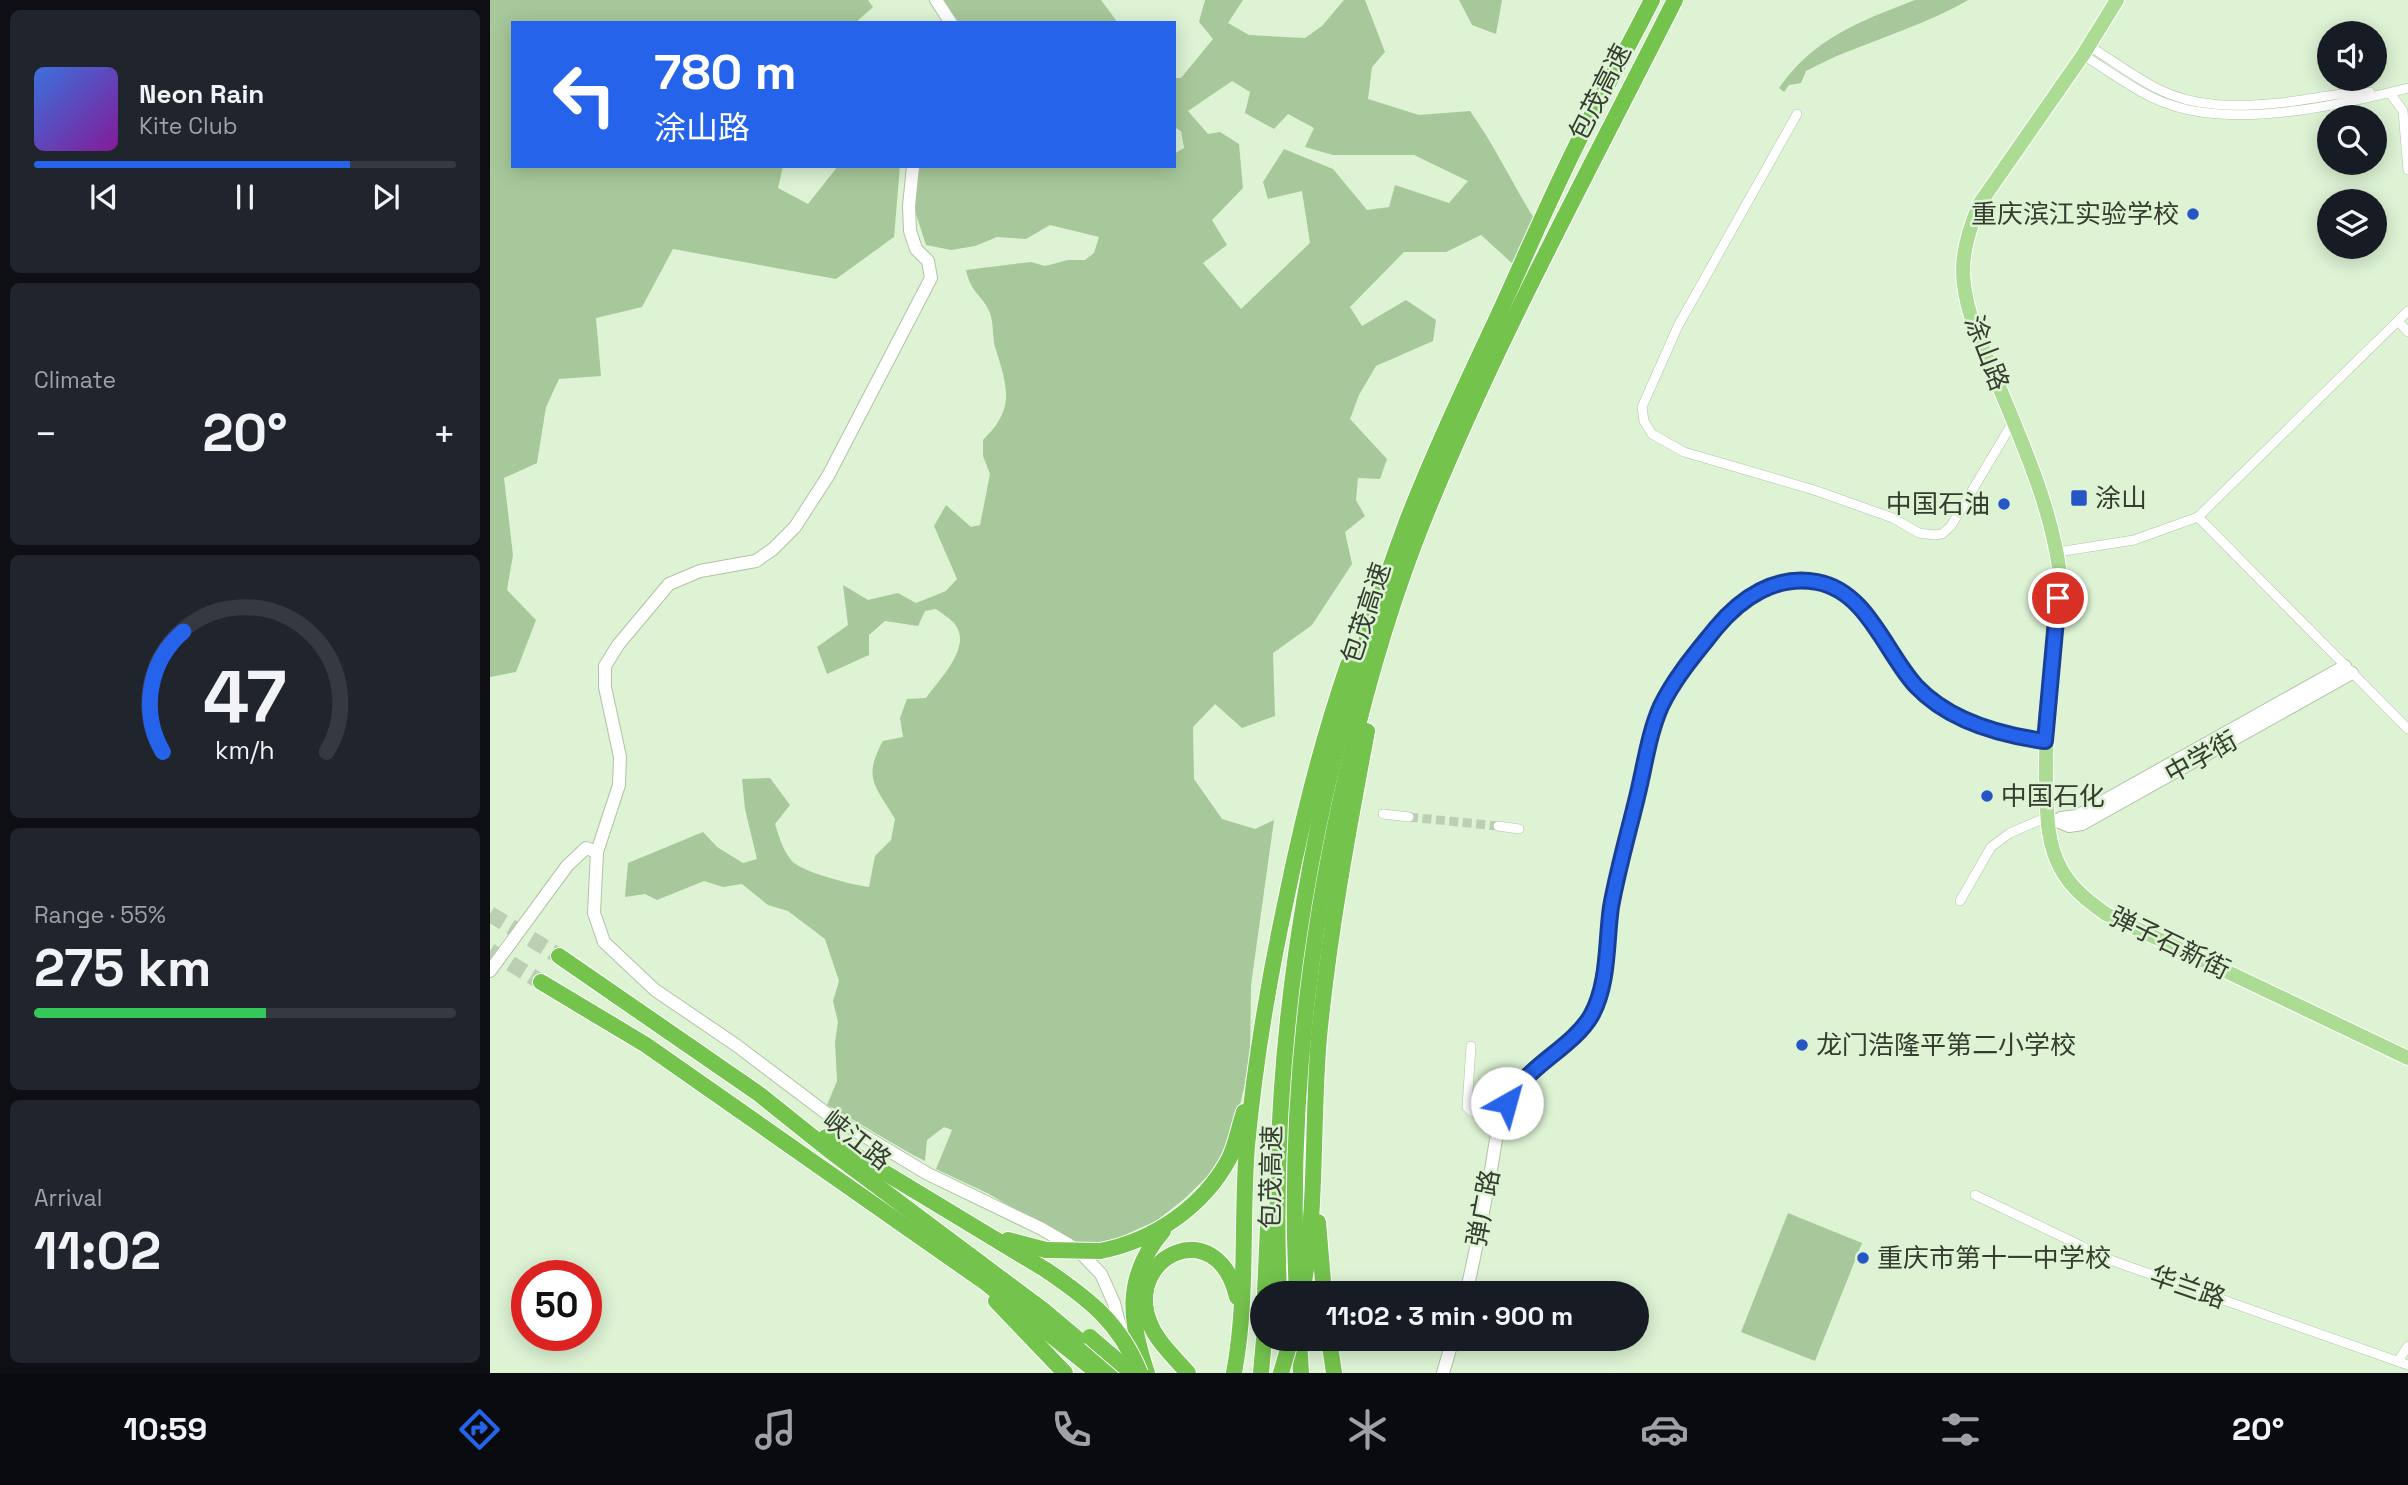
<!DOCTYPE html>
<html lang="en">
<head>
<meta charset="utf-8">
<style>
	body { margin:0; font-family:"Space Grotesk","Noto Sans SC",sans-serif; background:#20242c; color:#f1f3f6; height:100vh; display:flex; flex-direction:column; font-size:26px; white-space:nowrap }
	* { box-sizing:border-box; margin:0 }
	p { font-size:23px; color:#9ea1a6 }
	.icon { flex:none; width:38px; height:38px; fill:none; stroke:currentColor; stroke-width:2; stroke-linecap:round; stroke-linejoin:round }
	.map { position:relative; flex:1; overflow:hidden }
	.drawer { display:flex; flex-direction:column; gap:10px; padding:10px; background:#0d0f14; width:490px }
	.drawer>* { flex:none }
	.guide { position:absolute; left:21px; top:21px; width:665px; height:147px; border-radius:0px; box-shadow:0 4px 18px #0003; background:#2563eb; color:#fff; overflow:hidden }
	.controls { position:absolute; left:1827px; top:21px; display:grid; gap:14px }
	.controls a { display:grid; place-items:center; width:70px; height:70px; border-radius:50%; background:#171b24; box-shadow:0 4px 18px #0003; font-size:35px }
	.speed { position:absolute; left:21px; top:1260px; display:flex; gap:14px; font-size:35px; font-weight:700; text-align:center }
	.speed>* { display:grid; place-content:center; width:91px; height:91px; border-radius:50%; background:#171b24; box-shadow:0 4px 18px #0003; line-height:1 }
	.speed .limit { border:10px solid #d22; background:#fff; color:#111 }
	.pin { position:absolute; display:grid; place-items:center; width:60px; height:60px; color:#fff; margin:-30px; border:4px solid #fff; border-radius:50%; box-shadow:0 2px 7px #0007 }
	.me { position:absolute; width:77px; margin:-38px; rotate:38deg; stroke-linejoin:round; filter:drop-shadow(0 0 5px #0008) }
	.turn { display:flex; align-items:center; gap:24px; height:147px; padding:0 28px; font-size:32px }
	.turn .icon { width:91px; height:91px; stroke-width:2.5 }
	.turn b { display:block; font-size:49px; line-height:60px }
	.big { font-size:52px; font-weight:700; line-height:1.1 }
	.drawer .widget { flex:1; display:flex; flex-direction:column; justify-content:center; gap:10px; min-width:0; padding:0 24px; border-radius:10px; background:#20242c }
	.drawer .dial { align-items:center; gap:0 }
	.dial svg { height:182px; overflow:visible; fill:none; stroke:#363941; stroke-width:7; stroke-linecap:round; text-anchor:middle }
	.dial text { fill:#f1f3f6; stroke:none }
	.song { display:flex; align-items:center; gap:21px }
	.cover { width:84px; height:84px; border-radius:10px; background:linear-gradient(135deg,hsl(220 70% 55%),hsl(290 70% 35%)) }
	.played { height:7px; border-radius:4px; background:linear-gradient(90deg,#2563eb 75%,#363941 75%) }
	.keys { display:flex; justify-content:space-around; direction:ltr }
	.heat { display:flex; justify-content:space-between; align-items:center; font-size:38px; direction:ltr }
	.charge { height:10px; border-radius:5px; background:linear-gradient(90deg,#34c759 55%,#363941 0) }
	.trip { position:absolute; left:760px; top:1281px; width:399px; height:70px; border-radius:35px; background:#171b24; box-shadow:0 4px 18px #0003; font-weight:700; line-height:70px; text-align:center }
	.dock { display:flex; height:112px; justify-content:space-around; align-items:center; background:#090b0e; color:#9ea1a6 }
	.dock .icon { width:49px; height:49px }
	.dock .on { color:#2563eb }
	.dock b { font-size:32px; color:#f1f3f6 }
	main { display:flex; flex:1; min-height:0 }
	.map>svg:first-child { display:block }
</style>
</head>
<body>
<main>
<section class="drawer">
<div class="widget">
<div class="song"><i class="cover"></i><div><b>Neon Rain</b><p>Kite Club</p></div></div>
<div class="played"></div>
<div class="keys"><svg class="icon" aria-label="previous" viewBox="0 0 24 24"><path d="M18 5L8 12l10 7zM5 5v14"/></svg><svg class="icon" aria-label="pause" viewBox="0 0 24 24"><path d="M8 5v14M16 5v14"/></svg><svg class="icon" aria-label="next" viewBox="0 0 24 24"><path d="M6 5l10 7-10 7zM19 5v14"/></svg></div>
</div>
<div class="widget"><p>Climate</p>
<div class="heat"><a>−</a><b class="big">20°</b><a>+</a></div>
</div>
<div class="widget dial"><svg viewBox="0 0 100 80">
<path d="M14 69A42 42 0 1 1 86 69"/>
<path d="M14 69A42 42 0 0 1 23 16" stroke="#2563eb"/>
<text x="50" y="56" font-size="32" font-weight="700">47</text>
<text x="50" y="72" font-size="11">km/h</text>
</svg></div>
<div class="widget"><p>Range · 55%</p><b class="big">275 km</b><div class="charge"></div></div>
<div class="widget"><p>Arrival</p><b class="big">11:02</b></div>
</section>
<div class="map">
<svg width="1918" height="1373" viewBox="0 0 1918 1373">
	<rect width="100%" height="100%" fill="#ddf3d4"/>
	<!-- green -->
	<g fill="#a7c89a" fill-rule="evenodd">
		<path d="M0 0H378L383 7 365 23H23V166H293L288 188 318 204 348 166H410L404 237 346 279 183 249 152 307 106 318 111 376 69 379 56 407 47 463 14 478 23 555 17 590 46 620 26 672 0 677Z"/>
		<path d="M451 0H611L628 23H470Z"/>
		<path d="M715 0H753L738 23 759 35 815 38 832 26 854 0H875L895 52 882 67 878 99 929 115 980 111C1005 146 1023 185 1046 222L1023 264 991 235 956 252H914L860 307 872 326 916 300 946 320 943 341 886 366 869 395 860 419 897 459 890 479 868 478 866 500 875 516 855 532 862 564 822 625 783 653 785 716 752 728 725 704 703 727 704 779 732 819 765 829 784 820 761 985 760 1061 750 1105 737 1143 722 1172 693 1200 666 1221 628 1238 590 1247 499 1194 446 1169 462 1130 454 1127 437 1140 435 1161C401 1144 371 1123 337 1105L347 1081 345 1042 348 1022 343 1001 349 981 335 939 298 911 278 905 252 884 233 887 214 881 167 900 155 894 135 897 138 863 213 832 227 847 253 863 267 859 255 809 252 779 280 778 300 805 285 824C289 837 293 850 301 860 310 872 363 885 379 887L385 856 401 840 405 819C386 786 372 779 393 741L413 737 410 718 417 699 436 698C449 679 484 646 464 623 459 618 452 613 446 609L435 611 428 626 395 621 379 635V655L337 674 327 647 358 625 353 585 378 600 408 593 426 603 456 591 467 579 444 526 456 505 481 527 490 525 500 474 493 456V440C525 409 518 389 506 350 502 339 504 324 500 313 493 295 481 294 476 270L541 262 555 266 578 260H595L604 253 609 237 560 225 536 239 507 237 485 246 461 250 436 245 424 208 430 166H684V154L694 148 691 131 684 127V78H691L723 39 709 22ZM742 81 760 92 755 113 784 129 798 114 824 128 815 147 843 155H924L978 181 959 203 905 185 899 207 877 210 843 169 794 149 773 182 778 199 812 191 820 243 751 309 713 263 737 245 722 220 753 188 749 144 730 132 718 134 698 111Z"/>
		<path d="M969 0H1012L1006 34 982 25Z"/>
		<path d="M1425 0H1478C1427 30 1368 43 1316 71L1311 83 1299 85 1294 92 1289 88C1325 37 1369 22 1425 0Z"/>
		<path d="M1298 1213 1372 1243 1325 1361 1251 1332Z"/>
	</g>
	<g fill="none" stroke-linecap="round" stroke-linejoin="round">
		<!-- street-tunnel -->
		<path stroke="#bbcfb3" stroke-width="9" stroke-dasharray="9 4.5" stroke-linecap="butt" d="M919 817 1008 826"/>
		<!-- highway-tunnel -->
		<g stroke="#bbcfb3" stroke-width="16" stroke-dasharray="16 8" stroke-linecap="butt">
			<path d="M0 914 69 956"/>
			<path d="M0 951 51 982"/>
		</g>
		<!-- street casing -->
		<g stroke="#aec4a5" stroke-width="10">
			<g id="street">
				<path d="M1599 46C1622 60 1644 77 1668 89 1705 108 1749 107 1789 103 1820 100 1849 92 1880 92"/>
				<path d="M1593 55C1621 72 1650 95 1681 105 1749 128 1850 105 1918 88"/>
				<path d="M1900 93 1913 111 1918 170"/>
				<path d="M1307 114 1188 326 1152 407 1154 421 1162 434 1194 452 1324 490 1403 518 1429 533 1445 535 1452 534 1461 526 1523 422"/>
				<path d="M1918 311 1708 517 1918 729"/>
				<path d="M1908 321 1918 332"/>
				<path d="M1568 552 1644 540 1708 517"/>
				<path d="M893 814 919 817"/>
				<path d="M1008 826 1029 829"/>
				<path d="M1470 901 1501 847 1520 833 1557 817"/>
				<path d="M981 1046 977 1107 981 1111 1011 1118"/>
				<path d="M1485 1195 1623 1261 1918 1365"/>
				<path d="M1908 1361 1918 1346"/>
			</g>
		</g>
		<!-- secondary casing -->
		<g stroke="#aec4a5" stroke-width="14">
			<g id="secondary">
				<path d="M446 0 461 23"/>
				<path d="M423 166 419 206 420 231 426 249 438 261 441 278 338 476 305 527 283 549 266 561 210 571 179 584 128 645 115 666V687L130 757 129 785 107 852 104 913 114 942 165 990 246 1045 336 1113 438 1174 552 1229 588 1250 611 1274 624 1303 633 1338"/>
				<path d="M1557 817 1579 826 1592 824 1862 673"/>
				<path d="M1571 818 1587 816 1855 666"/>
				<path d="M0 971 77 866 96 848 107 852"/>
				<path d="M976 1293C986 1253 993 1211 1001 1170 1005 1148 1007 1123 1017 1103 1035 1066 1086 1049 1102 1012 1117 978 1115 941 1121 905 1128 868 1139 831 1148 794 1155 765 1159 733 1172 706 1184 677 1204 655 1224 631 1249 600 1284 574 1326 582 1378 591 1395 652 1426 686 1459 721 1510 735 1555 742"/>
				<path d="M953 1373 963 1339"/>
			</g>
		</g>
		<!-- primary casing -->
		<g stroke="#fff" stroke-width="16">
			<path id="primary" d="M1627 0 1593 55 1490 203C1481 224 1473 247 1473 270 1473 307 1491 343 1505 377 1531 440 1561 505 1570 574 1564 642 1555 712 1556 781 1557 812 1556 842 1571 869 1581 888 1599 902 1616 914L1918 1058"/>
		</g>
		<!-- highway casing -->
		<g stroke="#fff" stroke-width="18">
			<g id="highway">
				<path d="M69 956 269 1094 339 1150 553 1310 628 1373"/>
				<path d="M51 982 156 1045 496 1283 608 1373"/>
				<path d="M336 1137 556 1270"/>
				<path d="M828 1222 834 1293"/>
				<path d="M518 1240 556 1250"/>
				<path d="M610 1251C663 1241 713 1207 739 1159 746 1145 749 1127 754 1112"/>
				<path d="M814 1282C827 1201 822 1118 829 1037 839 934 858 832 877 731"/>
				<path d="M775 1293 778 1226"/>
				<path d="M789 1293C778 1030 825 767 917 521 942 457 971 395 1000 333 1031 267 1059 199 1092 134 1115 89 1139 45 1162 0"/>
				<path d="M807 1293C798 1123 816 955 853 789 873 698 899 606 934 519 1006 341 1099 171 1185 0"/>
				<path d="M506 1301 575 1373"/>
				<path d="M809 1339 811 1373"/>
				<path d="M839 1339 844 1373"/>
				<path d="M657 1373C639 1320 634 1276 673 1231"/>
				<path d="M698 1373C684 1357 666 1341 659 1321 635 1256 727 1212 747 1297"/>
				<path d="M744 1373C758 1299 751 1221 757 1146 765 1061 779 978 797 895 813 817 832 740 858 665"/>
				<path d="M771 1373 774 1339"/>
			</g>
		</g>
		<!-- street -->
		<use href="#street" stroke="#fff" stroke-width="9"/>
		<!-- secondary -->
		<use href="#secondary" stroke="#fff" stroke-width="12"/>
		<!-- primary -->
		<use href="#primary" stroke="#acdb94" stroke-width="14"/>
		<!-- highway -->
		<use href="#highway" stroke="#74c34d" stroke-width="16"/>
		<!-- highway-bridge casing -->
		<g stroke="#fff" stroke-width="18" stroke-linecap="butt">
			<g id="highway-bridge">
				<path d="M556 1250 610 1251"/>
				<path d="M556 1270C599 1299 630 1323 650 1373"/>
				<path d="M600 1337 642 1373"/>
				<path d="M791 1373 801 1339"/>
			</g>
		</g>
		<!-- highway-bridge -->
		<use href="#highway-bridge" stroke="#74c34d" stroke-width="16"/>
	</g>
	<g fill="none" stroke-linecap="round" stroke-linejoin="round">
		<!-- route casing -->
		<g stroke="#184099" stroke-width="18">
			<path id="route" d="M1017 1103C1023 1094 1028 1085 1036 1078 1056 1057 1086 1041 1101 1016 1119 984 1116 942 1121 907 1128 868 1139 831 1148 793 1155 764 1159 733 1171 706 1185 677 1206 653 1226 628 1251 598 1286 574 1327 582 1377 591 1395 652 1426 686 1459 721 1510 735 1555 741L1568 598"/>
		</g>
		<!-- route -->
		<use href="#route" stroke="#2563eb" stroke-width="12"/>
	</g>
	<!-- markers -->
	<g fill="#2556c4" stroke="#ddf3d4" stroke-width="2.5">
		<circle cx="1703" cy="214" r="7"/>
		<rect x="1580" y="489" width="18" height="18" rx="3.5"/>
		<circle cx="1514" cy="504" r="7"/>
		<circle cx="1497" cy="796" r="7"/>
		<circle cx="1312" cy="1045" r="7"/>
		<circle cx="1373" cy="1258" r="7"/>
	</g>
	<g text-anchor="middle" dominant-baseline="central" stroke-width="5" stroke-linejoin="round" paint-order="stroke">
		<!-- street labels -->
		<g font-size="26" fill="#343d30" stroke="#ddf3d4">
			<text transform="translate(1110 92) rotate(-63)">包茂高速</text>
			<text transform="translate(1497 353) rotate(69)">涂山路</text>
			<text transform="translate(876 613) rotate(-72)">包茂高速</text>
			<text transform="translate(1711 757) rotate(-29)">中学街</text>
			<text transform="translate(1680 943) rotate(26)">弹子石新街</text>
			<text transform="translate(367 1140) rotate(38)">峡江路</text>
			<text transform="translate(781 1177) rotate(-89)">包茂高速</text>
			<text transform="translate(993 1208) rotate(-79)">弹广路</text>
			<text transform="translate(1698 1287) rotate(19)">华兰路</text>
		</g>
		<!-- poi labels -->
		<g font-size="26" fill="#343d30" stroke="#ddf3d4" text-anchor="start">
			<text x="1689" y="214" text-anchor="end">重庆滨江实验学校</text>
			<text x="1605" y="498">涂山</text>
			<text x="1500" y="504" text-anchor="end">中国石油</text>
			<text x="1511" y="796">中国石化</text>
			<text x="1326" y="1045">龙门浩隆平第二小学校</text>
			<text x="1387" y="1258">重庆市第十一中学校</text>
		</g>
	</g>
</svg>
<div class="controls">
<a><svg class="icon" aria-label="sound" viewBox="0 0 24 24"><path d="M4 9h4l5-4v14l-5-4H4zM17 9q2 3 0 6"/></svg></a>
<a><svg class="icon" aria-label="search" viewBox="0 0 24 24"><circle cx="10" cy="10" r="6"/><path d="M15 15l6 6"/></svg></a>
<a><svg class="icon" aria-label="layers" viewBox="0 0 24 24"><path d="M12 4l9 5-9 5-9-5zM3 14l9 5 9-5"/></svg></a>
</div>
<div class="speed"><div class="limit">50</div></div>
<div class="pin" style="left:1568px;top:598px;background:#d93025"><svg class="icon" aria-label="arrive" viewBox="0 0 24 24"><path d="M6 21V4h12l-3 4 3 4H6"/></svg></div>
<svg class="me" style="left:1017px;top:1103px" viewBox="-20 -20 40 40"><circle r="19" fill="#fff"/><path d="M0-13L10 11 0 6-10 11z" fill="#2563eb"/></svg>
<div class="trip">11:02 · 3 min · 900 m</div>
<div class="guide">
<div class="turn"><svg class="icon" aria-label="left" viewBox="0 0 24 24"><path d="M17 20v-9H6M10 6l-5 5 5 5"/></svg><div><b>780 m</b>涂山路</div></div>
</div>
</div>
</main>
<nav class="dock">
<b>10:59</b>
<svg class="icon on" aria-label="directions" viewBox="0 0 24 24"><path d="M12 3l9 9-9 9-9-9zM9 14v-3h6M13 9l2 2-2 2"/></svg>
<svg class="icon" aria-label="music" viewBox="0 0 24 24"><path d="M9 18V5l10-2v13"/><circle cx="6" cy="18" r="3"/><circle cx="16" cy="16" r="3"/></svg>
<svg class="icon" aria-label="phone" viewBox="0 0 24 24"><path d="M5 4h4l2 5-3 2q2 4 5 5l2-3 5 2v4C11 20 4 13 5 4z"/></svg>
<svg class="icon" aria-label="climate" viewBox="0 0 24 24"><path d="M12 3v18M4 7l16 10M4 17L20 7"/></svg>
<svg class="icon" aria-label="car" viewBox="0 0 24 24"><path d="M5 17H2v-5l4-1 3-4h7l3 4 3 1v5h-3M9 17h6M6 11h13"/><circle cx="7" cy="17" r="2"/><circle cx="17" cy="17" r="2"/></svg>
<svg class="icon" aria-label="filters" viewBox="0 0 24 24"><path d="M4 7h16M4 17h16"/><circle cx="9" cy="7" r="2"/><circle cx="15" cy="17" r="2"/></svg>
<b>20°</b>
</nav>
</body>
</html>
